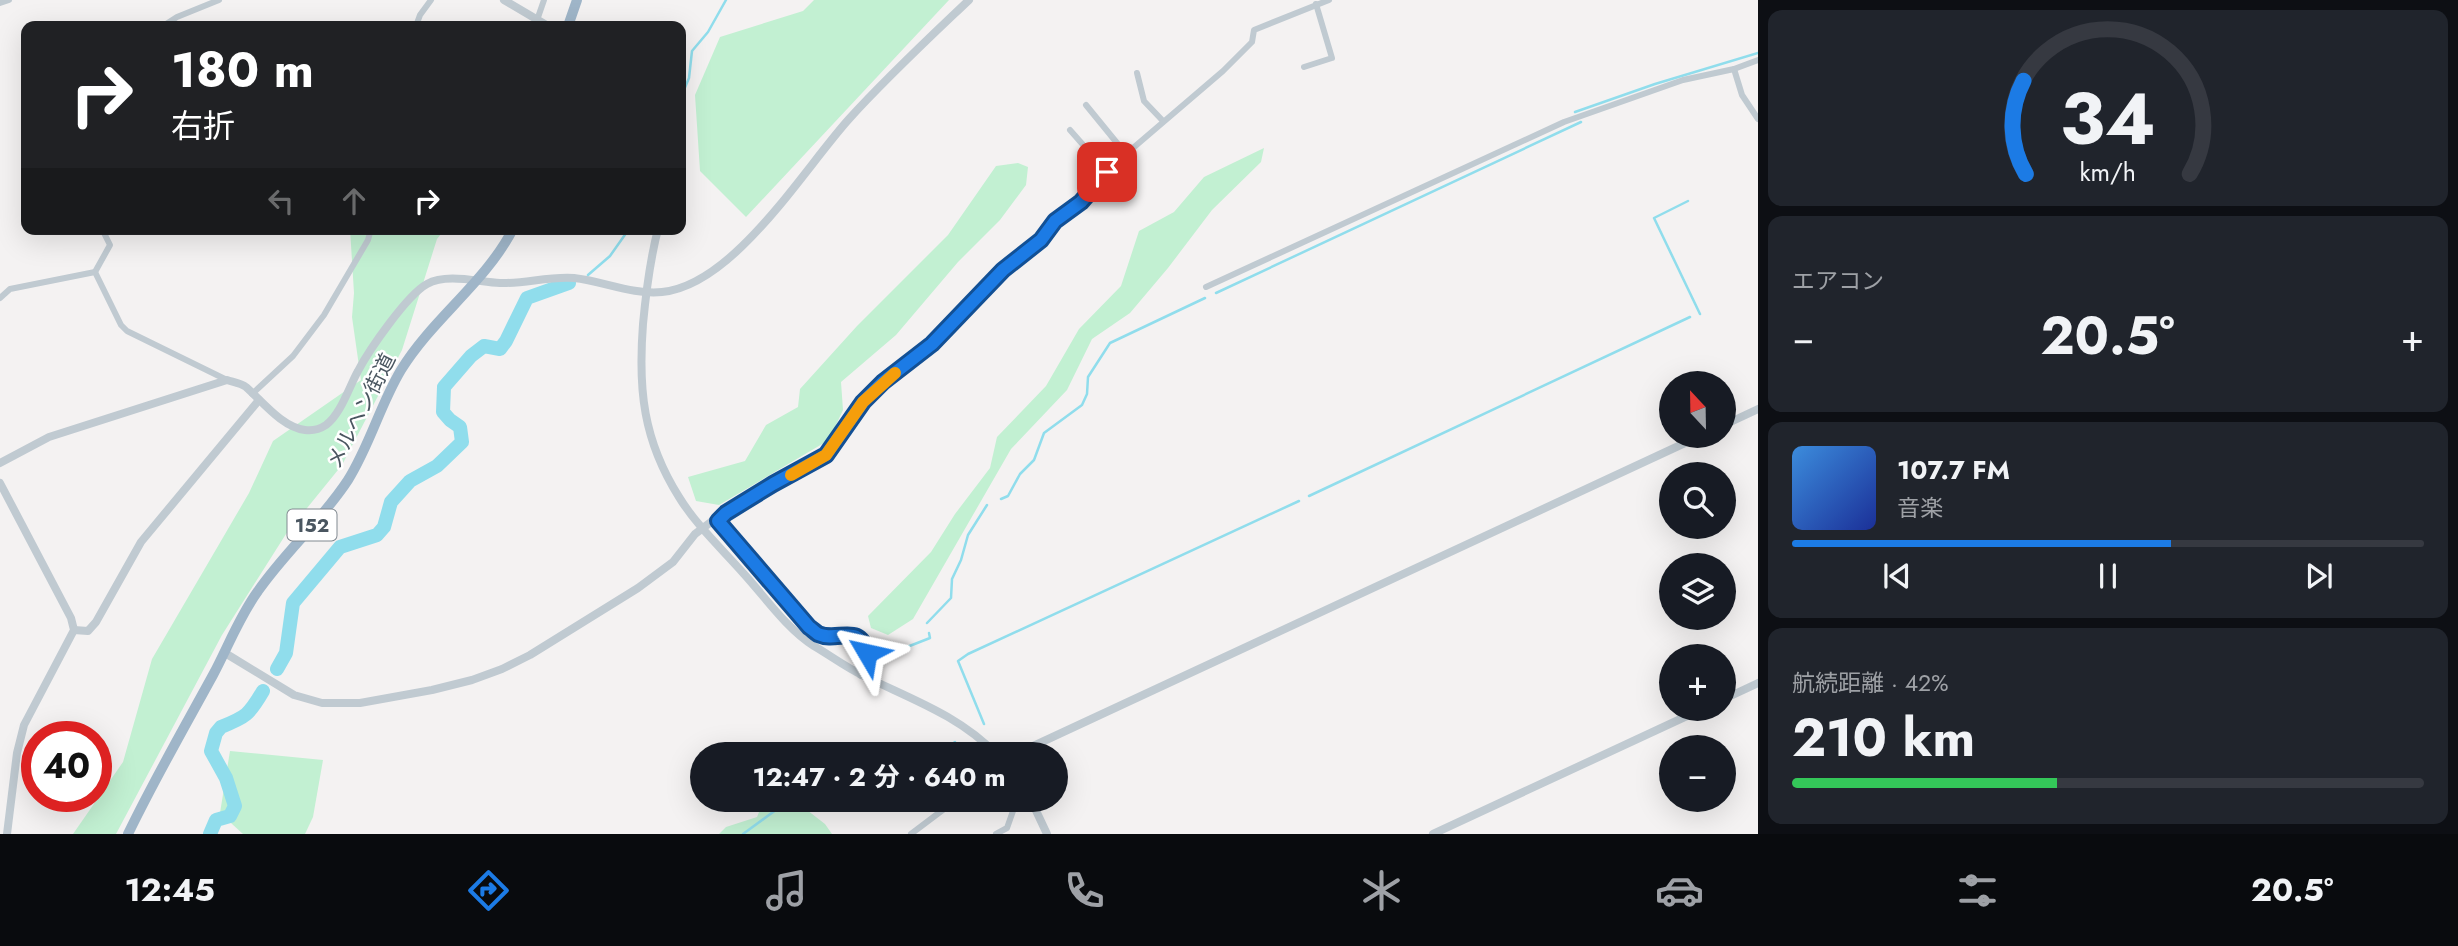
<!DOCTYPE html>
<html lang="ja">
<head>
<meta charset="utf-8">
<style>
	body { margin:0; font-family:Jost,"Noto Sans JP",sans-serif; background:#20242c; color:#f1f3f6; height:100vh; display:flex; flex-direction:column; font-size:26px; white-space:nowrap }
	* { box-sizing:border-box; margin:0 }
	p { font-size:23px; color:#9ea1a6 }
	.icon { flex:none; width:38px; height:38px; fill:none; stroke:currentColor; stroke-width:2; stroke-linecap:round; stroke-linejoin:round }
	.map { position:relative; flex:1; overflow:hidden }
	.sheet { display:flex; flex-direction:column; gap:10px; padding:10px; background:#0d0f14; width:700px }
	.sheet>* { flex:none }
	.hud { position:absolute; left:21px; top:21px; width:665px; height:214px; border-radius:14px; box-shadow:0 7px 28px #0002; background:#202124; color:#fff; overflow:hidden }
	.needle { width:46px; rotate:338deg }
	.fabs { position:absolute; left:1659px; top:371px; display:grid; gap:14px }
	.fabs a { display:grid; place-items:center; width:77px; height:77px; border-radius:50%; background:#171b24; box-shadow:0 7px 28px #0002; font-size:35px }
	.speed { position:absolute; left:21px; top:721px; display:flex; gap:14px; font-size:35px; font-weight:700; text-align:center }
	.speed>* { display:grid; place-content:center; width:91px; height:91px; border-radius:50%; background:#171b24; box-shadow:0 7px 28px #0002; line-height:1 }
	.speed .limit { border:10px solid #d22; background:#fff; color:#111 }
	.pin { position:absolute; display:grid; place-items:center; width:60px; height:60px; color:#fff; margin:-30px; border-radius:14px; box-shadow:0 4px 10px #0006 }
	.me { position:absolute; width:77px; margin:-38px; rotate:306deg; stroke-linejoin:round; filter:drop-shadow(0 0 5px #0008) }
	.turn { display:flex; align-items:center; gap:24px; height:147px; padding:0 35px; font-size:32px }
	.turn .icon { width:91px; height:91px; stroke-width:2.5 }
	.turn b { display:block; font-size:49px; line-height:60px }
	.lanes { display:flex; align-items:center; height:66px; padding:0 35px; background:#0003; justify-content:center; gap:35px; direction:ltr }
	.lanes .off { opacity:.35 }
	.big { font-size:52px; font-weight:700; line-height:1.1 }
	.sheet .card { flex:1; display:flex; flex-direction:column; justify-content:center; gap:10px; min-width:0; padding:0 24px; border-radius:14px; background:#20242c }
	.sheet .dial { align-items:center; gap:0 }
	.dial svg { height:182px; overflow:visible; fill:none; stroke:#363941; stroke-width:7; stroke-linecap:round; text-anchor:middle }
	.dial text { fill:#f1f3f6; stroke:none }
	.song { display:flex; align-items:center; gap:21px }
	.cover { width:84px; height:84px; border-radius:10px; background:linear-gradient(135deg,hsl(210 70% 55%),hsl(230 70% 35%)) }
	.played { height:7px; border-radius:4px; background:linear-gradient(90deg,#1c7be5 60%,#363941 60%) }
	.keys { display:flex; justify-content:space-around; direction:ltr }
	.heat { display:flex; justify-content:space-between; align-items:center; font-size:38px; direction:ltr }
	.charge { height:10px; border-radius:5px; background:linear-gradient(90deg,#34c759 42%,#363941 0) }
	.trip { position:absolute; left:690px; top:742px; width:378px; height:70px; border-radius:35px; background:#171b24; box-shadow:0 7px 28px #0002; font-weight:700; line-height:70px; text-align:center }
	.tab-bar { display:flex; height:112px; justify-content:space-around; align-items:center; background:#090b0e; color:#9ea1a6 }
	.tab-bar .icon { width:49px; height:49px }
	.tab-bar .current { color:#1c7be5 }
	.tab-bar b { font-size:32px; color:#f1f3f6 }
	main { display:flex; flex:1; min-height:0 }
	.map>svg:first-child { display:block }
</style>
</head>
<body>
<main>
<div class="map">
<svg width="1758" height="834" viewBox="0 0 1758 834">
	<rect width="100%" height="100%" fill="#f4f2f2"/>
	<!-- green -->
	<g fill="#c2f0d2">
		<path d="M814 0H949L746 217 700 171 695 95 720 37 803 11Z"/>
		<path d="M1264 148 1261 162 1212 210 1168 268 1130 313 1092 339 1067 390 1011 449 913 619 888 635 871 628 868 616 931 552 955 514 990 468 997 437 1046 386 1079 329 1121 286 1139 231 1174 212 1204 177Z"/>
		<path d="M1018 163 1028 167 1026 185 1000 220 958 262 896 335 841 382 843 410 829 440 719 505 696 501 688 477 745 461 766 425 798 407 800 389 857 326 948 235 996 166Z"/>
		<path d="M350 229H445L437 239 402 350 342 465 286 534 222 635 116 834H73L123 762 152 659 249 493 273 441 361 380 352 317 354 293Z"/>
		<path d="M230 751 323 760 313 817 305 834H243L220 813Z"/>
		<path d="M764 800H794L825 824 832 834H719L726 827 757 817Z"/>
	</g>
	<g fill="none" stroke-linecap="round" stroke-linejoin="round">
		<!-- stream -->
		<g stroke="#90ddec" stroke-width="2.5">
			<path d="M681 97 689 78 692 51 708 32 726 0"/>
			<path d="M1575 112 1655 84 1758 53"/>
			<path d="M1688 201 1654 218 1700 314"/>
			<path d="M588 275 610 256 629 229"/>
			<path d="M1216 293 1581 122"/>
			<path d="M1309 496 1690 317"/>
			<path d="M1001 499 1008 496 1020 474 1034 460 1044 433 1082 405 1087 394 1088 377 1110 343 1205 298"/>
			<path d="M927 623 951 598 952 579 961 560 968 535 987 505"/>
			<path d="M907 647 930 638 929 633"/>
			<path d="M984 724 958 661 968 654 1299 501"/>
			<path d="M938 754 955 742"/>
			<path d="M852 800H866"/>
			<path d="M743 834 784 804 793 800"/>
		</g>
		<!-- river -->
		<g stroke="#90ddec" stroke-width="14">
			<path d="M277 669 286 653 293 603 340 547 377 535 384 527 391 502 410 481 437 466 462 442 460 427 450 420 443 412 444 387 471 356 484 346 500 349 506 341 527 298 569 283"/>
			<path d="M210 834 216 820 230 816 235 806 226 778 211 751 216 733 221 727C246 717 249 715 263 691"/>
		</g>
		<!-- minor -->
		<g stroke="#c0cad1" stroke-width="6">
			<path d="M0 3 9 0"/>
			<path d="M163 26 177 17 219 0"/>
			<path d="M416 26 420 15 431 0"/>
			<path d="M535 26 544 0"/>
			<path d="M1304 67 1332 58 1316 4"/>
			<path d="M1734 69 1742 95 1758 119"/>
			<path d="M1137 73 1144 101 1163 121"/>
			<path d="M1086 105 1126 154"/>
			<path d="M1070 130 1107 172"/>
			<path d="M95 272 110 245 102 229"/>
			<path d="M1206 287 1564 122 1683 80 1734 69 1758 60"/>
			<path d="M0 298 10 289 95 272 121 325 127 331 227 380"/>
			<path d="M252 394 293 356 324 315 368 240 371 229"/>
			<path d="M718 521 726 513 773 484 826 455 863 402 883 382 932 344 1003 270 1041 240 1055 221 1081 202 1126 154 1223 71 1252 42 1254 30 1329 0"/>
			<path d="M911 834 956 800"/>
			<path d="M996 834 1007 828 1013 811 1009 800"/>
		</g>
		<!-- tertiary -->
		<g stroke="#c0cad1" stroke-width="8">
			<path d="M504 0 548 26"/>
			<path d="M658 229C650 260 646 292 643 324 638 389 643 440 679 497 696 525 722 549 744 574 765 597 787 629 814 646 831 656 847 668 864 676 911 699 960 716 996 754"/>
			<path d="M1724 425 1758 409"/>
			<path d="M0 463 49 437 227 380C233 382 241 383 246 387 263 402 282 427 305 430 312 431 320 429 326 425 341 414 349 387 358 371 369 350 407 295 427 284 447 273 478 282 500 283 524 284 549 276 574 278 603 281 632 295 662 292 734 285 803 170 849 119 886 78 928 39 969 0"/>
			<path d="M0 483 71 618 74 630 24 725 17 753 7 834"/>
			<path d="M74 630 88 631 96 622 141 542 259 400"/>
			<path d="M225 653 294 695 322 703H360L432 690 472 680 502 669 530 655 638 588 673 562 695 534 711 522 718 521 809 627C812 629 815 632 818 634 829 639 842 633 853 635 872 640 867 663 861 675"/>
			<path d="M1724 699 1758 683"/>
			<path d="M1016 754 1700 436"/>
			<path d="M1031 800 1047 834"/>
			<path d="M1433 834 1702 709"/>
		</g>
		<!-- trunk -->
		<g stroke="#9fb5c8" stroke-width="10">
			<path d="M568 26 577 0"/>
			<path d="M128 834C154 780 184 728 213 675 228 647 239 617 258 591 285 552 322 520 348 480 370 445 380 405 401 370 433 318 485 283 513 229"/>
		</g>
	</g>
	<g fill="none" stroke-linecap="round" stroke-linejoin="round">
		<!-- route casing -->
		<g stroke="#125095" stroke-width="18">
			<path id="route" d="M867 653C859 622 838 643 818 634 815 632 812 629 809 627L718 521 726 513 773 484 826 455 863 402 883 382 932 344 1003 270 1041 240 1055 221 1081 202 1107 172"/>
		</g>
		<!-- route -->
		<use href="#route" stroke="#1c7be5" stroke-width="12"/>
		<!-- slow -->
		<path stroke="#f59e0b" stroke-width="12" d="M791 475 826 455 863 402 895 373"/>
	</g>
	<g text-anchor="middle" dominant-baseline="central" stroke-width="5" stroke-linejoin="round" paint-order="stroke">
		<!-- shield labels -->
		<rect fill="#fff" stroke="#808990" stroke-width="2" x="287.5" y="509.5" width="49" height="31" rx="5"/>
		<g font-size="19" font-weight="bold" fill="#4a5660">
			<text x="312" y="525">152</text>
		</g>
		<!-- street labels -->
		<g font-size="21" fill="#4a5660" stroke="#fff">
			<text transform="translate(361 411) rotate(-63)">メルヘン街道</text>
		</g>
	</g>
</svg>
<div class="fabs">
<a><svg class="needle" viewBox="-14 -14 28 28"><path d="M0-13l5 13h-10z" fill="#e53935"/><path d="M0 13l5-13h-10z" fill="#9ea1a6"/></svg></a>
<a><svg class="icon" aria-label="search" viewBox="0 0 24 24"><circle cx="10" cy="10" r="6"/><path d="M15 15l6 6"/></svg></a>
<a><svg class="icon" aria-label="layers" viewBox="0 0 24 24"><path d="M12 4l9 5-9 5-9-5zM3 14l9 5 9-5"/></svg></a>
<a>+</a>
<a>−</a>
</div>
<div class="speed"><div class="limit">40</div></div>
<div class="pin" style="left:1107px;top:172px;background:#d93025"><svg class="icon" aria-label="arrive" viewBox="0 0 24 24"><path d="M6 21V4h12l-3 4 3 4H6"/></svg></div>
<svg class="me" style="left:867px;top:653px" viewBox="-20 -20 40 40"><path d="M0-17L14 15 0 8-14 15z" fill="#1c7be5" stroke="#fff" stroke-width="4"/></svg>
<div class="trip">12:47 · 2 分 · 640 m</div>
<div class="hud">
<div class="turn"><svg class="icon" aria-label="right" viewBox="0 0 24 24"><path d="M7 20v-9h11M14 6l5 5-5 5"/></svg><div><b>180 m</b>右折</div></div>
<div class="lanes"><svg class="icon off" aria-label="left" viewBox="0 0 24 24"><path d="M17 20v-9H6M10 6l-5 5 5 5"/></svg><svg class="icon off" aria-label="ahead" viewBox="0 0 24 24"><path d="M12 20V5M6 11l6-6 6 6"/></svg><svg class="icon" aria-label="right" viewBox="0 0 24 24"><path d="M7 20v-9h11M14 6l5 5-5 5"/></svg></div>
</div>
</div>
<section class="sheet">
<div class="card dial"><svg viewBox="0 0 100 80">
<path d="M14 69A42 42 0 1 1 86 69"/>
<path d="M14 69A42 42 0 0 1 13 28" stroke="#1c7be5"/>
<text x="50" y="56" font-size="32" font-weight="700">34</text>
<text x="50" y="72" font-size="11">km/h</text>
</svg></div>
<div class="card"><p>エアコン</p>
<div class="heat"><a>−</a><b class="big">20.5°</b><a>+</a></div>
</div>
<div class="card">
<div class="song"><i class="cover"></i><div><b>107.7 FM</b><p>音楽</p></div></div>
<div class="played"></div>
<div class="keys"><svg class="icon" aria-label="previous" viewBox="0 0 24 24"><path d="M18 5L8 12l10 7zM5 5v14"/></svg><svg class="icon" aria-label="pause" viewBox="0 0 24 24"><path d="M8 5v14M16 5v14"/></svg><svg class="icon" aria-label="next" viewBox="0 0 24 24"><path d="M6 5l10 7-10 7zM19 5v14"/></svg></div>
</div>
<div class="card"><p>航続距離 · 42%</p><b class="big">210 km</b><div class="charge"></div></div>
</section>
</main>
<nav class="tab-bar">
<b>12:45</b>
<svg class="icon current" aria-label="directions" viewBox="0 0 24 24"><path d="M12 3l9 9-9 9-9-9zM9 14v-3h6M13 9l2 2-2 2"/></svg>
<svg class="icon" aria-label="music" viewBox="0 0 24 24"><path d="M9 18V5l10-2v13"/><circle cx="6" cy="18" r="3"/><circle cx="16" cy="16" r="3"/></svg>
<svg class="icon" aria-label="phone" viewBox="0 0 24 24"><path d="M5 4h4l2 5-3 2q2 4 5 5l2-3 5 2v4C11 20 4 13 5 4z"/></svg>
<svg class="icon" aria-label="climate" viewBox="0 0 24 24"><path d="M12 3v18M4 7l16 10M4 17L20 7"/></svg>
<svg class="icon" aria-label="car" viewBox="0 0 24 24"><path d="M5 17H2v-5l4-1 3-4h7l3 4 3 1v5h-3M9 17h6M6 11h13"/><circle cx="7" cy="17" r="2"/><circle cx="17" cy="17" r="2"/></svg>
<svg class="icon" aria-label="filters" viewBox="0 0 24 24"><path d="M4 7h16M4 17h16"/><circle cx="9" cy="7" r="2"/><circle cx="15" cy="17" r="2"/></svg>
<b>20.5°</b>
</nav>
</body>
</html>
